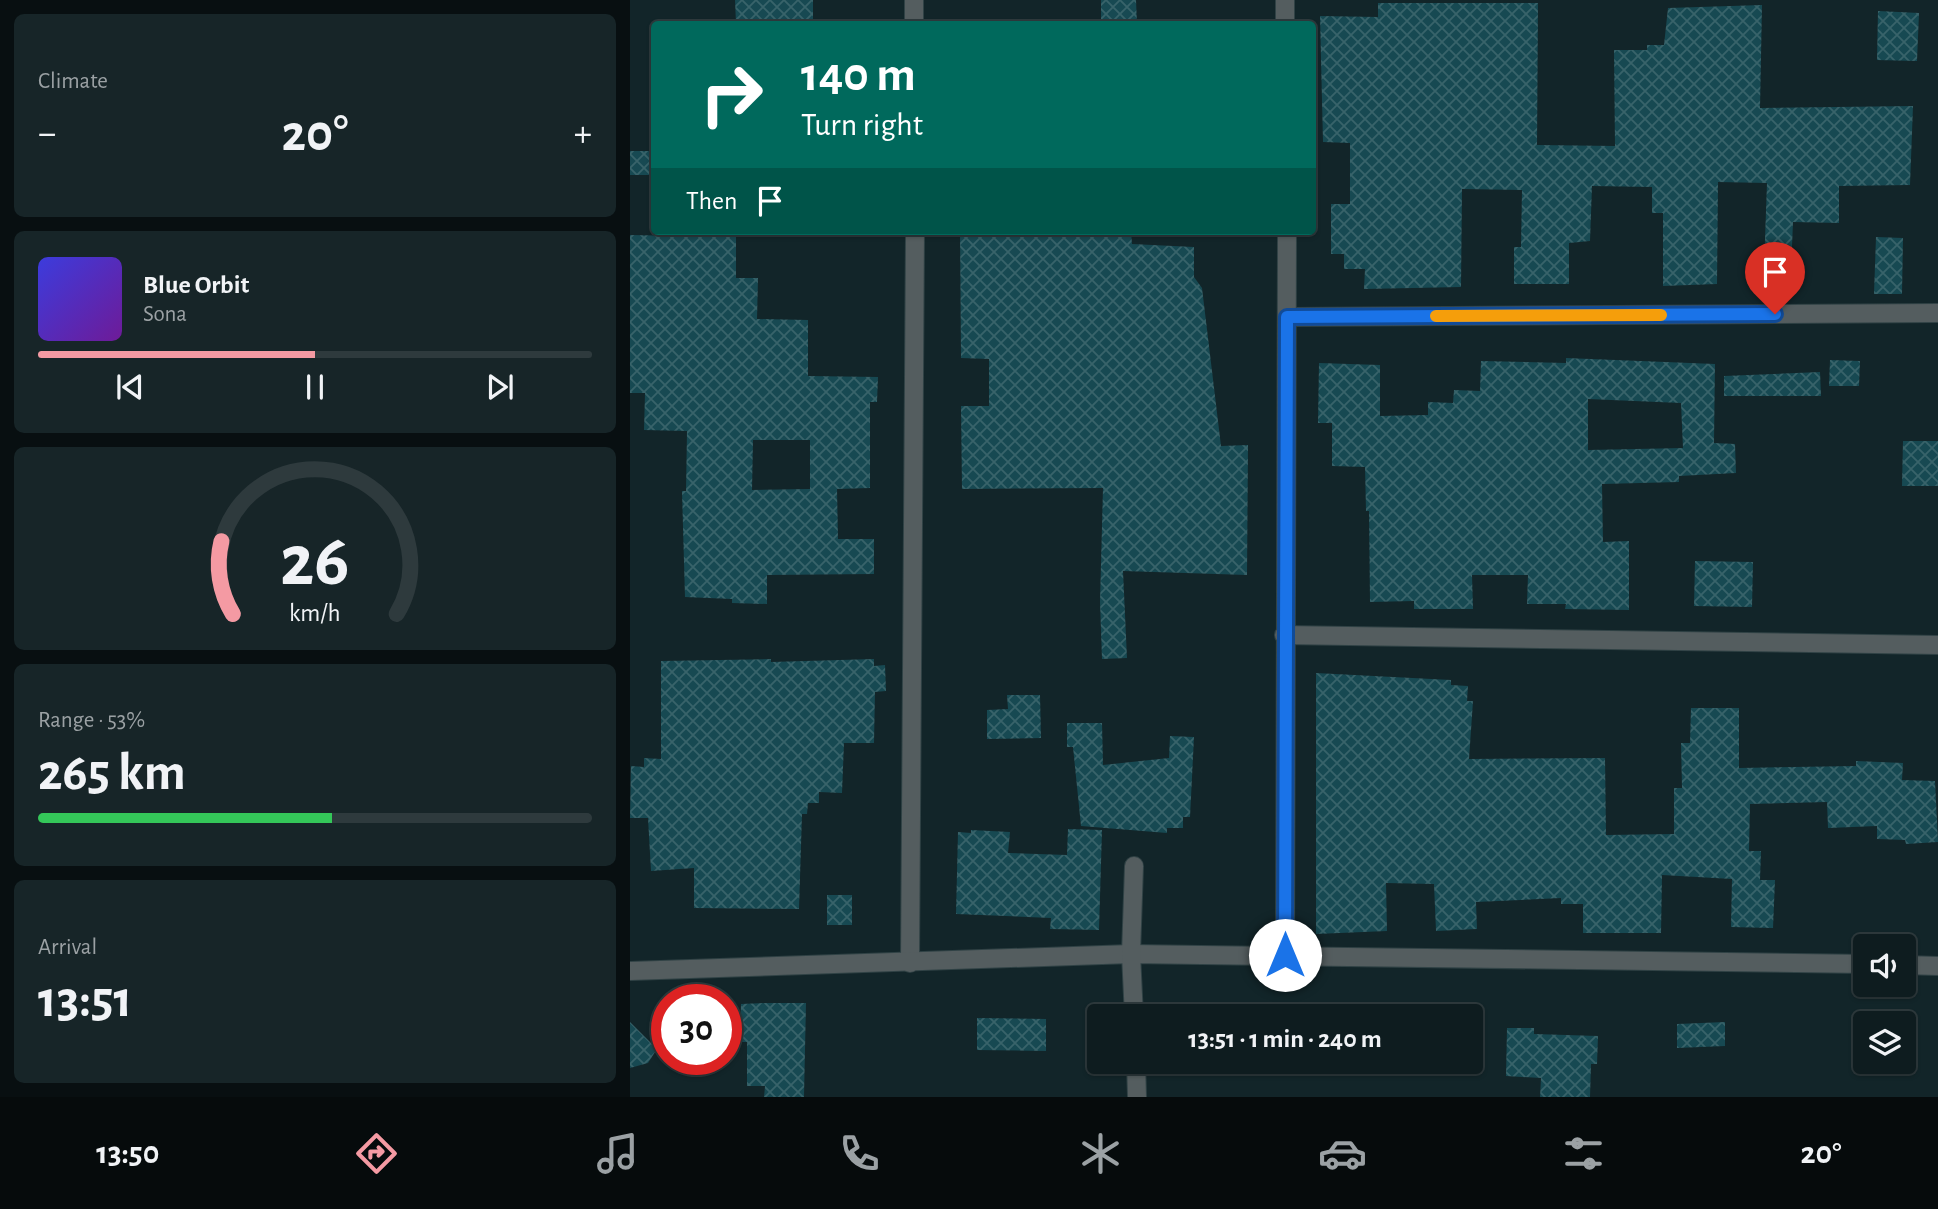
<!DOCTYPE html>
<html lang="en">
<head>
<meta charset="utf-8">
<style>
	body { margin:0; font-family:"Alegreya Sans",sans-serif; background:#172528; color:#f1f3f6; height:100vh; display:flex; flex-direction:column; font-size:26px; white-space:nowrap }
	* { box-sizing:border-box; margin:0 }
	p { font-size:23px; color:#9ba1a4 }
	.icon { flex:none; width:38px; height:38px; fill:none; stroke:currentColor; stroke-width:2; stroke-linecap:round; stroke-linejoin:round }
	.map { position:relative; flex:1; overflow:hidden }
	.details { display:flex; flex-direction:column; gap:14px; padding:14px; background:#080f11; width:630px }
	.details>* { flex:none }
	.banner { position:absolute; left:21px; top:21px; width:665px; height:214px; border-radius:7px; box-shadow:0 2px 5px #0004,0 0 0 2px #2e3a3d; background:#00695c; color:#fff; overflow:hidden }
	.buttons { position:absolute; left:1223px; top:934px; display:grid; gap:14px }
	.buttons a { display:grid; place-items:center; width:63px; height:63px; border-radius:7px; background:#0e1c1f; box-shadow:0 2px 5px #0004,0 0 0 2px #2e3a3d; font-size:35px }
	.speed { position:absolute; left:21px; top:984px; display:flex; gap:14px; font-size:35px; font-weight:700; text-align:center }
	.speed>* { display:grid; place-content:center; width:91px; height:91px; border-radius:50%; background:#0e1c1f; box-shadow:0 2px 5px #0004,0 0 0 2px #2e3a3d; line-height:1 }
	.speed .limit { border:10px solid #d22; background:#fff; color:#111 }
	.pin { position:absolute; display:grid; place-items:center; width:60px; height:60px; color:#fff; margin:-72px -30px; border-radius:50% 50% 50% 0; rotate:-45deg; box-shadow:0 0 7px #0007 }
	.pin .icon { rotate:45deg }
	.me { position:absolute; width:77px; margin:-38px; rotate:0deg; stroke-linejoin:round; filter:drop-shadow(0 0 5px #0008) }
	.turn { display:flex; align-items:center; gap:24px; height:147px; padding:0 35px; font-size:32px }
	.turn .icon { width:91px; height:91px; stroke-width:2.5 }
	.turn b { display:block; font-size:49px; line-height:60px }
	.then { display:flex; align-items:center; height:66px; padding:0 35px; background:#0003; gap:14px; font-size:26px }
	.big { font-size:52px; font-weight:700; line-height:1.1 }
	.details .widget { flex:1; display:flex; flex-direction:column; justify-content:center; gap:10px; min-width:0; padding:0 24px; border-radius:10px; background:#172528 }
	.details .dial { align-items:center; gap:0 }
	.dial svg { height:182px; overflow:visible; fill:none; stroke:#2e3a3d; stroke-width:7; stroke-linecap:round; text-anchor:middle }
	.dial text { fill:#f1f3f6; stroke:none }
	.song { display:flex; align-items:center; gap:21px }
	.cover { width:84px; height:84px; border-radius:10px; background:linear-gradient(135deg,hsl(240 70% 55%),hsl(280 70% 35%)) }
	.played { height:7px; border-radius:4px; background:linear-gradient(90deg,#f49aa3 50%,#2e3a3d 50%) }
	.keys { display:flex; justify-content:space-around; direction:ltr }
	.heat { display:flex; justify-content:space-between; align-items:center; font-size:38px; direction:ltr }
	.charge { height:10px; border-radius:5px; background:linear-gradient(90deg,#34c759 53%,#2e3a3d 0) }
	.trip { position:absolute; left:457px; top:1004px; width:396px; height:70px; border-radius:7px; background:#0e1c1f; box-shadow:0 2px 5px #0004,0 0 0 2px #2e3a3d; font-weight:700; line-height:70px; text-align:center }
	.tabs { display:flex; height:112px; justify-content:space-around; align-items:center; background:#060b0c; color:#9ba1a4 }
	.tabs .icon { width:49px; height:49px }
	.tabs .on { color:#f49aa3 }
	.tabs b { font-size:32px; color:#f1f3f6 }
	main { display:flex; flex:1; min-height:0 }
	.map>svg:first-child { display:block }
</style>
</head>
<body>
<main>
<section class="details">
<div class="widget"><p>Climate</p>
<div class="heat"><a>−</a><b class="big">20°</b><a>+</a></div>
</div>
<div class="widget">
<div class="song"><i class="cover"></i><div><b>Blue Orbit</b><p>Sona</p></div></div>
<div class="played"></div>
<div class="keys"><svg class="icon" aria-label="previous" viewBox="0 0 24 24"><path d="M18 5L8 12l10 7zM5 5v14"/></svg><svg class="icon" aria-label="pause" viewBox="0 0 24 24"><path d="M8 5v14M16 5v14"/></svg><svg class="icon" aria-label="next" viewBox="0 0 24 24"><path d="M6 5l10 7-10 7zM19 5v14"/></svg></div>
</div>
<div class="widget dial"><svg viewBox="0 0 100 80">
<path d="M14 69A42 42 0 1 1 86 69"/>
<path d="M14 69A42 42 0 0 1 9 37" stroke="#f49aa3"/>
<text x="50" y="56" font-size="32" font-weight="700">26</text>
<text x="50" y="72" font-size="11">km/h</text>
</svg></div>
<div class="widget"><p>Range · 53%</p><b class="big">265 km</b><div class="charge"></div></div>
<div class="widget"><p>Arrival</p><b class="big">13:51</b></div>
</section>
<div class="map">
<svg width="1308" height="1097" viewBox="0 0 1308 1097">
	<defs>
		<pattern id="building-cross-hatch" width="8" height="8" patternUnits="userSpaceOnUse" patternTransform="scale(1.75)"><rect width="8" height="8" fill="#174952"/><path d="M0 0l8 8M0 8l8-8" fill="none" stroke="#38636a"/></pattern>
	</defs>
	<rect width="100%" height="100%" fill="#122529"/>
	<!-- building -->
	<g fill="url(#building-cross-hatch)" fill-rule="evenodd">
		<path d="M105 0H183V24H106Z"/>
		<path d="M471 0H506L507 24H471Z"/>
		<path d="M748 3H908L907 145 985 146 984 50H1017V45H1034L1038 8 1132 5 1130 108 1283 106 1280 185 1209 186V223L1163 222 1160 296 1133 295 1137 183 1088 182 1087 284 1033 286V213H1022V187L962 186 960 241 939 243V284H884V247H891L892 190 832 189 831 287 734 289 735 269H714V254H701V204H720V143L693 142 690 16 748 17Z"/>
		<path d="M1248 11 1289 13 1287 61 1247 60Z"/>
		<rect x="0" y="151" width="24" height="24"/>
		<path d="M330 231H501L502 244 564 247V277L572 288 591 446 618 445 617 575 493 571 497 658 472 659 470 602 473 488 332 489 331 406H359V359L331 358Z"/>
		<path d="M0 235 106 237V278H128L127 319 178 320V376L248 377 247 402H240V488L207 489 208 539H244V574L137 575V604L102 603V599L55 597 52 491H56L57 431 14 430 15 393H0ZM123 440H180V489L122 490Z"/>
		<path d="M1246 237 1273 238 1272 294H1244Z"/>
		<path d="M936 358 1085 364 1084 443 1105 444 1106 473 1049 476V482L972 484 973 542 999 541V610L935 609 936 604H897L898 575H842L843 609H784V601L740 602 739 511H736L735 467 702 466V423H688L689 363 750 365V416L798 415V402L823 403 824 390 850 391 851 361 936 363ZM958 399 1051 403 1053 448 958 450Z"/>
		<path d="M1200 360 1230 361 1229 386H1199Z"/>
		<path d="M1190 372 1191 396H1094V376Z"/>
		<path d="M1273 441H1308V486H1272Z"/>
		<path d="M1065 561 1123 562 1122 607 1064 606Z"/>
		<path d="M141 659V662L244 659V666L255 665 256 691 245 692 244 743H214L212 793 189 792V803H178L177 814H172L169 909 64 908V868L21 871 18 818H0L1 766 14 767V758L31 759V661Z"/>
		<path d="M686 673 821 680V685L838 686 837 701H843L839 759 975 758 976 835 1044 834V788H1052L1051 743H1060L1061 708H1109V768L1226 766V761L1273 763 1272 780 1305 781 1308 842 1276 844 1275 840 1247 839V826L1198 828 1197 802 1120 804 1119 851H1131L1130 880H1145L1143 928 1101 927 1102 879 1032 875 1031 933H953V904H931V898L846 902 847 929 806 931 804 884 756 883 757 931 686 934Z"/>
		<path d="M377 695H410L411 738 357 739V710L378 709Z"/>
		<path d="M437 723H472L473 765 539 758 540 736 564 737 560 817H553V828H537V833L451 826 443 747H437Z"/>
		<path d="M438 829 472 830 469 930 420 929 421 918 326 914 328 832 341 833V830L380 832 378 853 437 855Z"/>
		<rect x="197" y="895" width="25" height="30"/>
		<path d="M136 1003H176L174 1097H134L135 1086H117V1042H110L111 1004Z"/>
		<path d="M347 1018 416 1019V1051L347 1050Z"/>
		<path d="M0 1022 23 1045 25 1052 18 1063 0 1068Z"/>
		<path d="M1095 1022V1046L1047 1048V1024Z"/>
		<path d="M877 1028H904V1034L968 1036 967 1064H961L960 1097H910L911 1078 876 1076Z"/>
	</g>
	<g fill="none" stroke-linecap="round" stroke-linejoin="round">
		<!-- street casing -->
		<g stroke="#304245" stroke-width="20">
			<g id="street">
				<path d="M284 0V24"/>
				<path d="M655 0V24"/>
				<path d="M657 317 1308 313"/>
				<path d="M654 635 1308 645"/>
				<path d="M655 955 657 231"/>
				<path d="M280 963 285 231"/>
				<path d="M1274 965 1308 966"/>
				<path d="M0 971 501 954 1236 964"/>
				<path d="M504 1017 501 954 504 866"/>
				<path d="M506 1062 507 1097"/>
			</g>
		</g>
		<!-- street -->
		<use href="#street" stroke="#545d5f" stroke-width="18"/>
	</g>
	<g fill="none" stroke-linecap="round" stroke-linejoin="round">
		<!-- route casing -->
		<g stroke="#114b97" stroke-width="18">
			<path id="route" d="M655 955 657 317 1145 314"/>
		</g>
		<!-- route -->
		<use href="#route" stroke="#1a73e8" stroke-width="12"/>
		<!-- slow -->
		<path stroke="#f59e0b" stroke-width="12" d="M806 316 1031 315"/>
	</g>
</svg>
<div class="buttons">
<a><svg class="icon" aria-label="sound" viewBox="0 0 24 24"><path d="M4 9h4l5-4v14l-5-4H4zM17 9q2 3 0 6"/></svg></a>
<a><svg class="icon" aria-label="layers" viewBox="0 0 24 24"><path d="M12 4l9 5-9 5-9-5zM3 14l9 5 9-5"/></svg></a>
</div>
<div class="speed"><div class="limit">30</div></div>
<div class="pin" style="left:1145px;top:314px;background:#d93025"><svg class="icon" aria-label="arrive" viewBox="0 0 24 24"><path d="M6 21V4h12l-3 4 3 4H6"/></svg></div>
<svg class="me" style="left:655px;top:955px" viewBox="-20 -20 40 40"><circle r="19" fill="#fff"/><path d="M0-13L10 11 0 6-10 11z" fill="#1a73e8"/></svg>
<div class="trip">13:51 · 1 min · 240 m</div>
<div class="banner">
<div class="turn"><svg class="icon" aria-label="right" viewBox="0 0 24 24"><path d="M7 20v-9h11M14 6l5 5-5 5"/></svg><div><b>140 m</b>Turn right</div></div>
<div class="then">Then<svg class="icon" aria-label="arrive" viewBox="0 0 24 24"><path d="M6 21V4h12l-3 4 3 4H6"/></svg></div>
</div>
</div>
</main>
<nav class="tabs">
<b>13:50</b>
<svg class="icon on" aria-label="directions" viewBox="0 0 24 24"><path d="M12 3l9 9-9 9-9-9zM9 14v-3h6M13 9l2 2-2 2"/></svg>
<svg class="icon" aria-label="music" viewBox="0 0 24 24"><path d="M9 18V5l10-2v13"/><circle cx="6" cy="18" r="3"/><circle cx="16" cy="16" r="3"/></svg>
<svg class="icon" aria-label="phone" viewBox="0 0 24 24"><path d="M5 4h4l2 5-3 2q2 4 5 5l2-3 5 2v4C11 20 4 13 5 4z"/></svg>
<svg class="icon" aria-label="climate" viewBox="0 0 24 24"><path d="M12 3v18M4 7l16 10M4 17L20 7"/></svg>
<svg class="icon" aria-label="car" viewBox="0 0 24 24"><path d="M5 17H2v-5l4-1 3-4h7l3 4 3 1v5h-3M9 17h6M6 11h13"/><circle cx="7" cy="17" r="2"/><circle cx="17" cy="17" r="2"/></svg>
<svg class="icon" aria-label="filters" viewBox="0 0 24 24"><path d="M4 7h16M4 17h16"/><circle cx="9" cy="7" r="2"/><circle cx="15" cy="17" r="2"/></svg>
<b>20°</b>
</nav>
</body>
</html>
